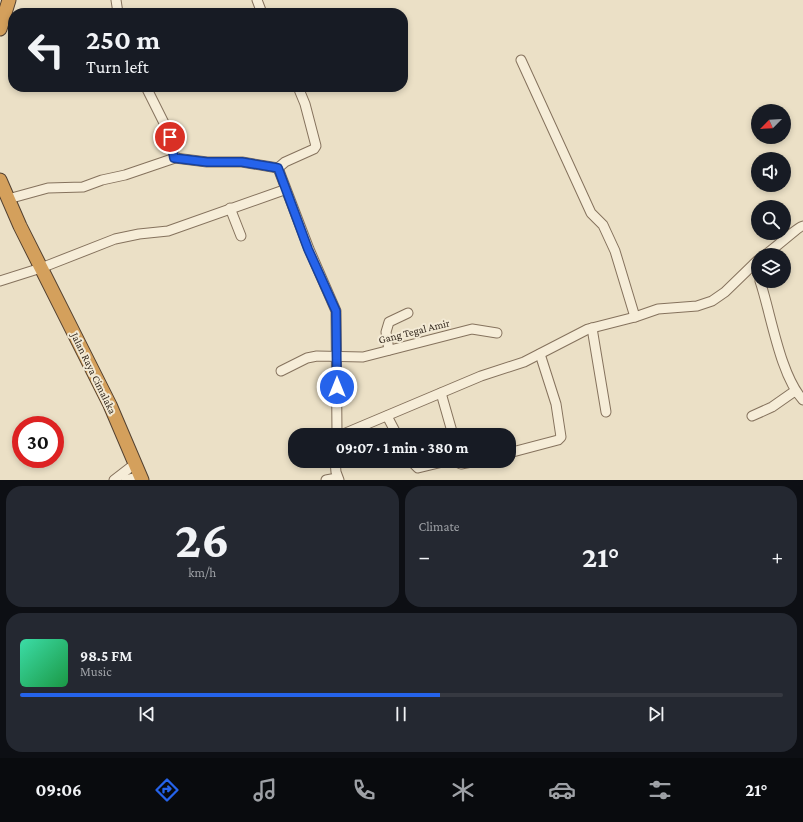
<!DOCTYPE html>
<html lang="en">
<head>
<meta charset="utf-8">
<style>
	body { margin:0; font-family:"Crimson Pro",serif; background:#242831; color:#f1f3f6; height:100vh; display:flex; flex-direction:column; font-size:15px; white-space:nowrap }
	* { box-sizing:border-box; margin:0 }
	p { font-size:13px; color:#9ea1a6 }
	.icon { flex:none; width:22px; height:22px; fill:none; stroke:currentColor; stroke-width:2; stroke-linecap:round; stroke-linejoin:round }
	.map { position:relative; height:480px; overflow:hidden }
	.sheet { display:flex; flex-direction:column; gap:6px; padding:6px; background:#0d0f14; flex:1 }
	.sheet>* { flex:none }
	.hud { position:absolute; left:8px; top:8px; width:400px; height:84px; border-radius:16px; box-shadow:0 2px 6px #0003; background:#171b24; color:#f1f3f6; overflow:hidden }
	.needle { width:26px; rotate:246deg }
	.fabs { position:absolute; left:751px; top:104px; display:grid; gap:8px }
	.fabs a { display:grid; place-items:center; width:40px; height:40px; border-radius:50%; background:#171b24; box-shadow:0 2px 6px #0003; font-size:20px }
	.speed { position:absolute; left:12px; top:416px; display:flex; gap:8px; font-size:20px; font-weight:700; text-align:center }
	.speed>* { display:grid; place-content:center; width:52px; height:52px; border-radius:50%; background:#171b24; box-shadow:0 2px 6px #0003; line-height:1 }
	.speed .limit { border:6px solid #d22; background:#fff; color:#111 }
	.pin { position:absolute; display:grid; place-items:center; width:34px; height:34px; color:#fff; margin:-17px; border:2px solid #fff; border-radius:50%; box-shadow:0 1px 4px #0007 }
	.me { position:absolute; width:44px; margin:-22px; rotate:0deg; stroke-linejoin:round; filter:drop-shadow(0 0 3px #0008) }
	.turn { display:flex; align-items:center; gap:14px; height:84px; padding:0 12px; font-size:18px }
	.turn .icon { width:52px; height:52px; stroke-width:2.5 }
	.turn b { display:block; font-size:28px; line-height:34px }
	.big { font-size:30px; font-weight:700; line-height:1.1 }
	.sheet .tile { flex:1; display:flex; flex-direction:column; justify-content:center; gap:6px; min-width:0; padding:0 14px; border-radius:16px; background:#242831 }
	.sheet .dial { align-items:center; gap:0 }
	.dial b { font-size:52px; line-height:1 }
	.song { display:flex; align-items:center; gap:12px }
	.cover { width:48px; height:48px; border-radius:6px; background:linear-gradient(135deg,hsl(160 70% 55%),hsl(140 70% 35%)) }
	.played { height:4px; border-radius:2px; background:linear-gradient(90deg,#2563eb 55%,#363941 55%) }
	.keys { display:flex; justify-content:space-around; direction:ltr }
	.heat { display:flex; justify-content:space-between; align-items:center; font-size:22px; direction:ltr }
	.sheet .tiles { flex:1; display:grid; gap:6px; grid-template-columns:1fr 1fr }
	.tile:last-child { grid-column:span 2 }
	.trip { position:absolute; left:288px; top:428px; width:228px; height:40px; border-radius:16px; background:#171b24; box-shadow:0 2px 6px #0003; font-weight:700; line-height:40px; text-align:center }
	.dock { display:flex; height:64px; justify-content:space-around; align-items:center; background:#090b0e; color:#9ea1a6 }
	.dock .icon { width:28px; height:28px }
	.dock .active { color:#2563eb }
	.dock b { font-size:18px; color:#f1f3f6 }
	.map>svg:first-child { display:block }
</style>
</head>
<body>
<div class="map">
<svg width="803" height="480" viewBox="0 0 803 480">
	<rect width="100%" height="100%" fill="#ebe0c6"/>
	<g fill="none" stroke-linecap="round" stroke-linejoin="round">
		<!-- minor casing -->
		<g stroke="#85725d" stroke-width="11">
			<g id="minor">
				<path d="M116 0 118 13"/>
				<path d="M257 0 262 13"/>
				<path d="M521 60 591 213 603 225 615 251 635 317"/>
				<path d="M146 87 168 131 175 158"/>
				<path d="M278 168 309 249 336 311 337 435"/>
				<path d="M278 168 285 162 314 149 316 146 305 104 298 87"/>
				<path d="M8 199 48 188 83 187 102 180 125 175 175 158 207 162H242L278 168"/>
				<path d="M230 208 241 236"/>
				<path d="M765 255C773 250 799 226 803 226"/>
				<path d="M754 264 758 274"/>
				<path d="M0 281 41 268 115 239 139 234 168 231 284 190"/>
				<path d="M760 281C771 314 780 375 803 400"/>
				<path d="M592 328 606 412"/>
				<path d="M389 350 386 332 389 322 408 313"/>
				<path d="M281 371 307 358 317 356 363 357 472 329 497 333"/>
				<path d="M441 393 453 435"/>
				<path d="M387 416 397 435"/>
				<path d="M752 416 772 407 792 393 796 392"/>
				<path d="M341 435 481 376 524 362 588 329 635 317 658 309 697 306 712 301 725 292 758 260"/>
				<path d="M509 453 558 440 561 437 556 404 540 354"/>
				<path d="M335 461 336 472 339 480"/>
				<path d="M411 461 418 468 447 461"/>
				<path d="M454 461 461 464 477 461"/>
				<path d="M114 480 136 463"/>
				<path d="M126 480 140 476"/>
				<path d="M326 480 337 478"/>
			</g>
		</g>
		<!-- highway casing -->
		<g stroke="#534131" stroke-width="15">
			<g id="highway">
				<path d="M0 29 9 0"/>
				<path d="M0 180 20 226 110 405 142 480"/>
			</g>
		</g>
		<!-- minor -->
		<use href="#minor" stroke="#f6edd8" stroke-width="9"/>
		<!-- highway -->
		<use href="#highway" stroke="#d4a05c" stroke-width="13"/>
	</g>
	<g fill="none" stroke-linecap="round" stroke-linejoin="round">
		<!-- route casing -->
		<g stroke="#184099" stroke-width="10">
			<path id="route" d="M170 137 174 158 207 162H242L278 168 308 249 336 311 337 387"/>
		</g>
		<!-- route -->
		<use href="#route" stroke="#2563eb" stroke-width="7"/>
	</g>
	<g text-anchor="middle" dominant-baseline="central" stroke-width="4" stroke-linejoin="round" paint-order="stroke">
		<!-- street labels -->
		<g font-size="11" fill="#362b20" stroke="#f3ead5">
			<text transform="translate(414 331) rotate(-14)">Gang Tegal Amir</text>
			<text transform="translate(94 373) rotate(64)">Jalan Raya Cimalaka</text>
		</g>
	</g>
</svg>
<div class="fabs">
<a><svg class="needle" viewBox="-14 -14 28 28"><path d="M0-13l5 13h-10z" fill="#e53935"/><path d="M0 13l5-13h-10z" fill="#9ea1a6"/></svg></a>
<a><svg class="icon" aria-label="sound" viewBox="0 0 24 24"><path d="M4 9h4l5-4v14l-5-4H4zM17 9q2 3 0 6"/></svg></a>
<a><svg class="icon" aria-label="search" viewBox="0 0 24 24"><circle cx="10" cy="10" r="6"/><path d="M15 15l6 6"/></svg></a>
<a><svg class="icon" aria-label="layers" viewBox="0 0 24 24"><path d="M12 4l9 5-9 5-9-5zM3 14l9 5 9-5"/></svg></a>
</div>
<div class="speed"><div class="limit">30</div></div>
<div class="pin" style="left:170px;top:137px;background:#d93025"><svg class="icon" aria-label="arrive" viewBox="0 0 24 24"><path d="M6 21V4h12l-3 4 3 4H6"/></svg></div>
<svg class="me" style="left:337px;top:387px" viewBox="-20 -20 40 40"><circle r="17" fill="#2563eb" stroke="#fff" stroke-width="3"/><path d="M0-11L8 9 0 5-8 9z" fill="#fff"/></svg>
<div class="trip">09:07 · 1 min · 380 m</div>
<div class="hud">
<div class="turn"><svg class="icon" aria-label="left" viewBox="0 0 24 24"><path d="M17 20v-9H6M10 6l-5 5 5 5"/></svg><div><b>250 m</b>Turn left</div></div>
</div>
</div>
<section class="sheet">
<div class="tiles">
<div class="tile dial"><b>26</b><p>km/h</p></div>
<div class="tile"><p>Climate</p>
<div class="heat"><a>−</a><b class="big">21°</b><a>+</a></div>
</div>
<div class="tile">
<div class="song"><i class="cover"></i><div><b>98.5 FM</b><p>Music</p></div></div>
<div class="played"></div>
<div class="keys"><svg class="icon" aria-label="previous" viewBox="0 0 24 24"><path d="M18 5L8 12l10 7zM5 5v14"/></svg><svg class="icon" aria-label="pause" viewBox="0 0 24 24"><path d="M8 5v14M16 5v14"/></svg><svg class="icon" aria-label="next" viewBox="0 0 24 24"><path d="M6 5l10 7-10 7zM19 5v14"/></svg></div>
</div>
</div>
</section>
<nav class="dock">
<b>09:06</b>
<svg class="icon active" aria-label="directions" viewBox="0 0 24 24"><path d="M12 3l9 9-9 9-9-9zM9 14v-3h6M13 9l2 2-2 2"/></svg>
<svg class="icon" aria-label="music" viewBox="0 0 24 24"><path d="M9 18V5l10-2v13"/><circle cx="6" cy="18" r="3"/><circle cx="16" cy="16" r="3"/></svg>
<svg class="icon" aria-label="phone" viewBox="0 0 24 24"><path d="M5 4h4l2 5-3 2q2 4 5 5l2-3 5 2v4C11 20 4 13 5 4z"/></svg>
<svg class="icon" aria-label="climate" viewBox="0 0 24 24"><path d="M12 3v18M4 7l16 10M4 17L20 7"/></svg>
<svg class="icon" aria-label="car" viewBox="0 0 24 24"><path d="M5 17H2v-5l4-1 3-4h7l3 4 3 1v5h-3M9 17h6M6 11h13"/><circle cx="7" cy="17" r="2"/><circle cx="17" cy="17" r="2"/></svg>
<svg class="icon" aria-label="filters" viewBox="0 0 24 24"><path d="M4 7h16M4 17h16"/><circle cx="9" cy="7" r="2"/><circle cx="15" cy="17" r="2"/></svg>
<b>21°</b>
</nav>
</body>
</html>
